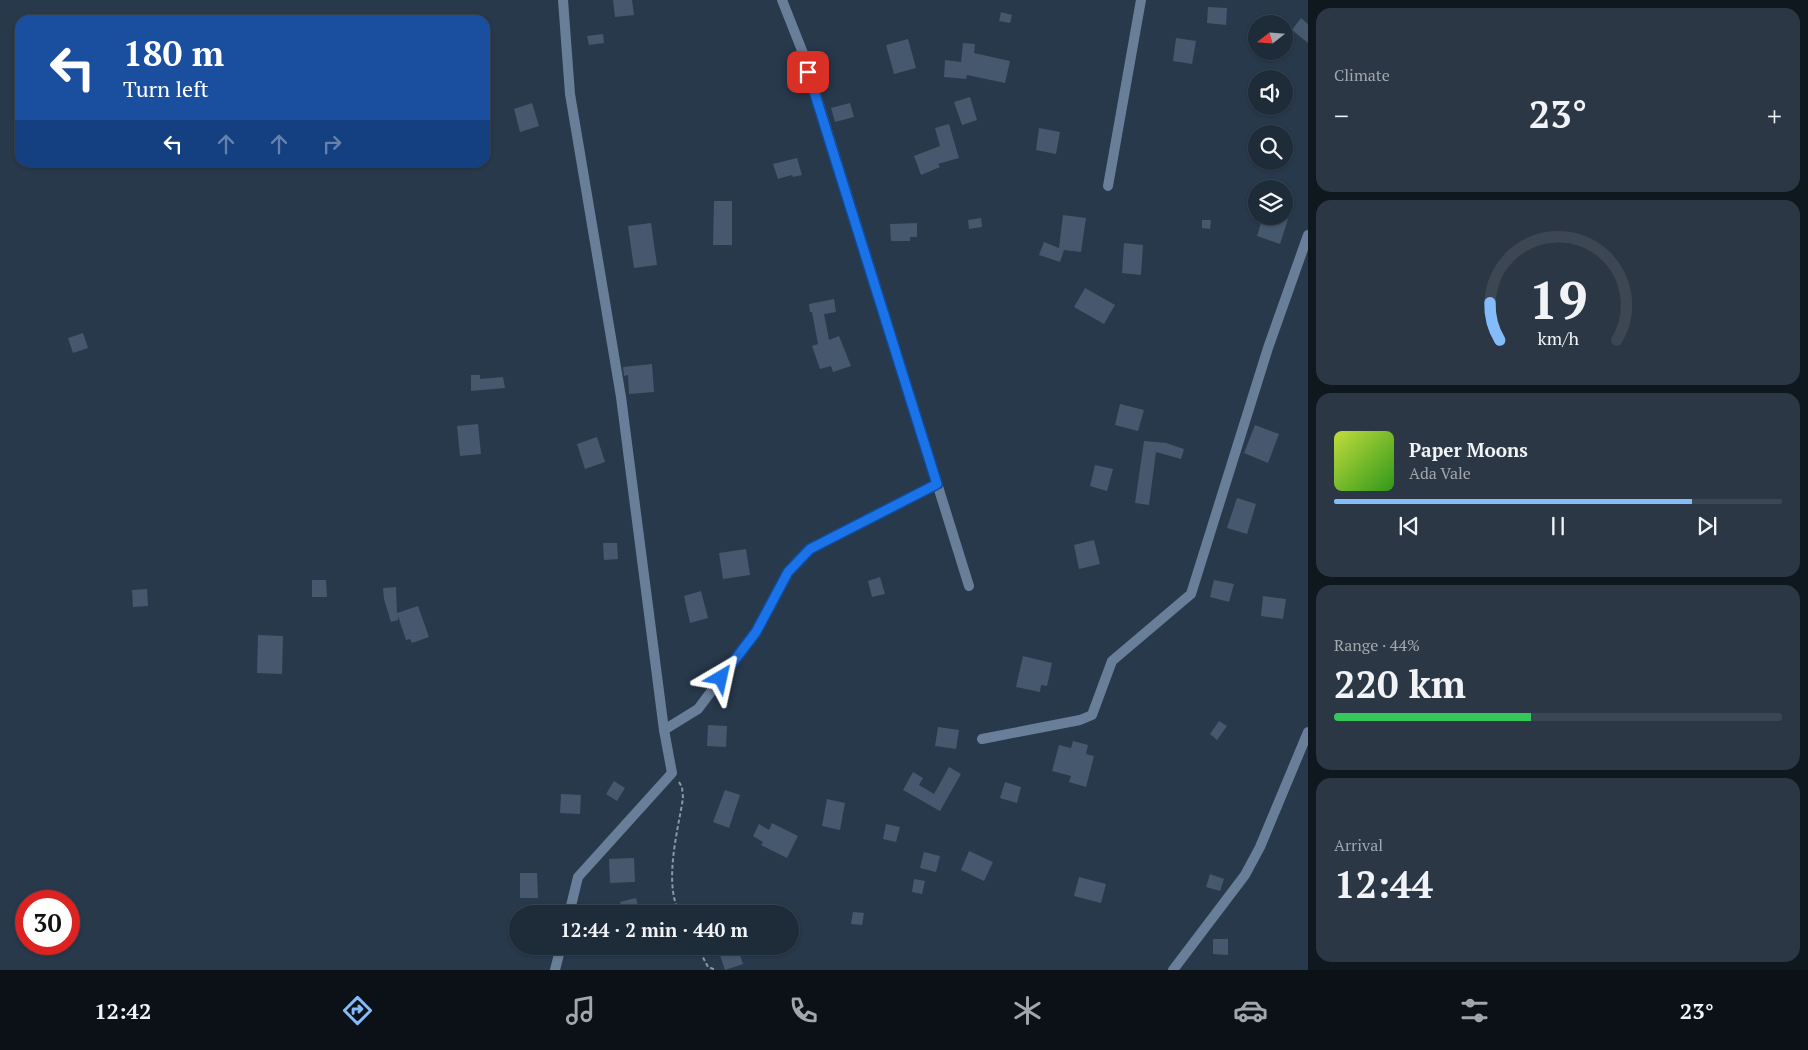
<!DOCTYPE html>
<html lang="en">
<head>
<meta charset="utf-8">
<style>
	body { margin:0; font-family:"PT Serif",serif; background:#2b3744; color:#f1f3f6; height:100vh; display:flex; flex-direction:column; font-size:19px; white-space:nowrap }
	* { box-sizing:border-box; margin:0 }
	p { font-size:16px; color:#a1a7ae }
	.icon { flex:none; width:28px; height:28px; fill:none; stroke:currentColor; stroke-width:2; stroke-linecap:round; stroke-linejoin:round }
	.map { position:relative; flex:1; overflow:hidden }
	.drawer { display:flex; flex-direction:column; gap:8px; padding:8px; background:#10181f; width:500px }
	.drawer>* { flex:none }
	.top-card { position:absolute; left:15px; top:15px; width:475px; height:152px; border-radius:15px; box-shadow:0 1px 4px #0004,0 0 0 1px #3c4753; background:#1a4fa0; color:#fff; overflow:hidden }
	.needle { width:32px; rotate:253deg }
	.buttons { position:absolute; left:1248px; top:15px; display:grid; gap:10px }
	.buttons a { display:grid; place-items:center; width:45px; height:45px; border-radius:50%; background:#1e2b39; box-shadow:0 1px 4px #0004,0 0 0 1px #3c4753; font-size:25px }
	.speed { position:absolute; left:15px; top:890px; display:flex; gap:10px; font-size:25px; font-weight:700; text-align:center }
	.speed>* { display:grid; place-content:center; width:65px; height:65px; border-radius:50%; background:#1e2b39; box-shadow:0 1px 4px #0004,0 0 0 1px #3c4753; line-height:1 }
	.speed .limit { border:8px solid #d22; background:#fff; color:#111 }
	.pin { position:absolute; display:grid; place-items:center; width:42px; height:42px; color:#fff; margin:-21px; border-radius:10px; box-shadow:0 2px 8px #0006 }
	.me { position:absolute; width:55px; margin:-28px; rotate:36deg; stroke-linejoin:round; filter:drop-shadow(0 0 4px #0008) }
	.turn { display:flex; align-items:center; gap:18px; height:105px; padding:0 25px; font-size:22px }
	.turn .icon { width:65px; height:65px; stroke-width:2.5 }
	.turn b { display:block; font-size:35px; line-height:42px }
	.lanes { display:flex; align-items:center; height:48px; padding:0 25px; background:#0003; justify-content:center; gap:25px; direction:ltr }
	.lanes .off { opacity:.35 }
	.big { font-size:38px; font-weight:800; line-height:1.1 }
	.drawer .tile { flex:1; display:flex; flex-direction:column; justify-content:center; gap:8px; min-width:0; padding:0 18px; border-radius:15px; background:#2b3744 }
	.drawer .dial { align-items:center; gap:0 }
	.dial svg { height:130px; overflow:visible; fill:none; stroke:#3c4753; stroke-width:7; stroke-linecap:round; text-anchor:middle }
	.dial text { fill:#f1f3f6; stroke:none }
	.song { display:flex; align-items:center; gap:15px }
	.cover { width:60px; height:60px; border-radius:8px; background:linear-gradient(135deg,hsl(70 70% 55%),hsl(110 70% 35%)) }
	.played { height:5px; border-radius:2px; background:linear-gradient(90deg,#84bcfb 80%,#3c4753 80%) }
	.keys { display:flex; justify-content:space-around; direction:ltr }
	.heat { display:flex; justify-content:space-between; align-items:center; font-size:28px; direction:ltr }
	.charge { height:8px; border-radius:4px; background:linear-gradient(90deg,#34c759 44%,#3c4753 0) }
	.trip { position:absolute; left:509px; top:905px; width:290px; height:50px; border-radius:25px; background:#1e2b39; box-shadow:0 1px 4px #0004,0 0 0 1px #3c4753; font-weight:800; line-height:50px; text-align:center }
	.dock { display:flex; height:80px; justify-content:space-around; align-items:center; background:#0c1117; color:#a1a7ae }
	.dock .icon { width:35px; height:35px }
	.dock .active { color:#84bcfb }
	.dock b { font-size:22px; color:#f1f3f6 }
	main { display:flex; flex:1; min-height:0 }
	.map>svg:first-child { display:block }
</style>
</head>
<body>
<main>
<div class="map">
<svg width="1308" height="970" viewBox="0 0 1308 970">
	<rect width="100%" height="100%" fill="#28394c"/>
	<!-- building -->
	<g fill="#46586d">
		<path d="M613 0H632L634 15 615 17Z"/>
		<path d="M1208 7 1227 8 1226 25 1207 23Z"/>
		<path d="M1001 12 1012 15 1010 23 999 21Z"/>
		<path d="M1301 18 1308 24V43L1292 30Z"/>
		<path d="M603 34 604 43 589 45 587 36Z"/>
		<path d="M1176 38 1196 41 1192 64 1173 61Z"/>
		<path d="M908 39 916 68 894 74 886 45Z"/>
		<path d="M963 43 975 44 974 53 1010 61 1005 83 967 75 966 79 944 77 945 60 961 62Z"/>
		<path d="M970 97 977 120 962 125 954 102Z"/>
		<path d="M532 103 539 126 520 132 514 109Z"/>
		<path d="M850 103 854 117 835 122 831 108Z"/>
		<path d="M949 124 959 158 938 164 940 167 921 175 914 156 940 146 935 128Z"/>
		<path d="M1039 128 1060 132 1056 154 1036 150Z"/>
		<path d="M797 158 802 175 793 177 792 175 778 179 773 164Z"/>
		<path d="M714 201H732V245H713Z"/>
		<path d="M1063 215 1086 218 1081 252 1064 250 1060 262 1039 255 1044 242 1059 248Z"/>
		<path d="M1263 216H1280L1288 219 1280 244 1257 236Z"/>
		<path d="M981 218 982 227 969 229 968 220Z"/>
		<path d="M1202 220H1211L1210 229 1202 228Z"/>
		<path d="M651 223 657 265 634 268 628 226Z"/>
		<path d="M917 223V237H910V241H891L890 224Z"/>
		<path d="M1124 243 1143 245 1141 275 1122 273Z"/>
		<path d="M1085 288 1115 305 1104 324 1074 307Z"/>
		<path d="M834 299 836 312 824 314 829 340 839 336 851 366 833 372 831 366 820 369 812 346 818 344 812 312H810L809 304Z"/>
		<path d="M83 333 88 348 73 353 68 338Z"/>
		<path d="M652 364 654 392 629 394 628 375 624 376 623 367Z"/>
		<path d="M471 375H480V379L503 377 505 388 471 391Z"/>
		<path d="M1120 404 1144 410 1138 431 1115 425Z"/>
		<path d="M478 424 481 454 460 456 457 426Z"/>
		<path d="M1255 425 1279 434 1268 463 1244 453Z"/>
		<path d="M597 437 605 462 585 469 577 444Z"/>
		<path d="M1144 441 1166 443 1184 449 1181 459 1156 452 1149 505 1135 503Z"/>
		<path d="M1095 465 1113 469 1107 491 1090 486Z"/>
		<path d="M1237 498 1256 504 1247 534 1227 528Z"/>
		<path d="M1094 540 1100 564 1079 569 1074 545Z"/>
		<path d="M603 543H617L618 559 604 560Z"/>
		<path d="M746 549 750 575 723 579 719 553Z"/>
		<path d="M880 577 885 594 872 597 868 581Z"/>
		<path d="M312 580H326L327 597H312Z"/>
		<path d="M1214 580 1234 584 1229 602 1210 597Z"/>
		<path d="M396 587 397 613 418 606 429 637 412 643 410 639 406 640 398 616V620L391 622 384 599 383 588Z"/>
		<path d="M147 589 148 606 133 607 132 590Z"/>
		<path d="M701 591 708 618 690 623 684 596Z"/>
		<path d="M1263 596 1286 599 1283 619 1261 616Z"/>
		<path d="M258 635 283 636 282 674 257 673Z"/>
		<path d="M1023 656 1052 663 1047 686 1041 685 1040 692 1016 687Z"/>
		<path d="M1219 721 1227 726 1217 740 1210 734Z"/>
		<path d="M708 725 727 726 726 747 707 746Z"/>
		<path d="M938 727 959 730 956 749 935 746Z"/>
		<path d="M1073 741 1088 745 1086 754 1094 756 1086 787 1069 782 1071 776 1052 771 1059 745 1071 748Z"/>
		<path d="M949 767 961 774 940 811 903 790 913 772 923 778 919 785 934 794Z"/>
		<path d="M614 781 625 788 617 801 606 794Z"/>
		<path d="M1005 782 1021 787 1017 803 1000 798Z"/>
		<path d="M725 790 740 795 729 828 713 822Z"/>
		<path d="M561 794 581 795 580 814 560 813Z"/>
		<path d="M827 799 845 803 840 830 822 826Z"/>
		<path d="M772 823 798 836 787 858 761 845 763 842 753 836 759 824 769 830Z"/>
		<path d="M886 824 900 827 896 842 883 839Z"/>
		<path d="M969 851 993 862 984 881 961 870Z"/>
		<path d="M924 852 940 856 936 872 920 868Z"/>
		<path d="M634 858 635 882 610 883 609 859Z"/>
		<path d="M520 873H537L538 898H520Z"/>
		<path d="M1210 874 1224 879 1220 891 1206 887Z"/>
		<path d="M1079 877 1106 884 1101 903 1074 896Z"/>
		<path d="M914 879 925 881 922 894 912 892Z"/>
		<path d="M636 898 640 914H623L620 902Z"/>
		<path d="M853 912 864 913 862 925 851 924Z"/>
		<path d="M1213 939H1228V955L1213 954Z"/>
		<path d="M717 946H737L743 964 725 970Z"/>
	</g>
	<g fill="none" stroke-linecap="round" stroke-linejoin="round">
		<!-- path -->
		<g stroke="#8a97a7" stroke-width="2" stroke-dasharray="4 2.5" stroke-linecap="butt">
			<path d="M679 782 682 787 683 798C678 831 663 883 680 914"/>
			<path d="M697 946 708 967 716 970"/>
		</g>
		<!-- street -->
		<g stroke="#697f99" stroke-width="10">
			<path d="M563 0 570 94 621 397 664 730 672 773 578 877 569 914"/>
			<path d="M782 0 803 53 969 586"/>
			<path d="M1108 186 1141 0"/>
			<path d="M664 730 698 709 756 632 788 572 809 549 937 484"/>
			<path d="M982 739 1080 720 1092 715 1112 661 1191 594 1268 348 1308 235"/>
			<path d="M555 970 561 946"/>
			<path d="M1173 970 1245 875 1260 847 1308 732"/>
		</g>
	</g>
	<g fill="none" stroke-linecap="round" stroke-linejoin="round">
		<!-- route casing -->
		<g stroke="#114b97" stroke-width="12">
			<path id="route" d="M721 678 756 632 788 572 810 549 937 484 808 72"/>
		</g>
		<!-- route -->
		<use href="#route" stroke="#1a73e8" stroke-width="9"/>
	</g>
</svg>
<div class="buttons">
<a><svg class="needle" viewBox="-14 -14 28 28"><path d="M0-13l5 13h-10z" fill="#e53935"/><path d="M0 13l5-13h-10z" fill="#a1a7ae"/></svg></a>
<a><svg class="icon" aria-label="sound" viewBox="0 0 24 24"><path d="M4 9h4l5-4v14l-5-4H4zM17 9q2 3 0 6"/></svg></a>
<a><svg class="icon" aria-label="search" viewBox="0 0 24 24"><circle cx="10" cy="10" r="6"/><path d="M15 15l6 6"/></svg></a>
<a><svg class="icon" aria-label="layers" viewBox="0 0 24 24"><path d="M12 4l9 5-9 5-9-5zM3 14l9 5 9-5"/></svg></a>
</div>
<div class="speed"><div class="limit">30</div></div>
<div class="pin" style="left:808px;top:72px;background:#d93025"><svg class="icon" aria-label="arrive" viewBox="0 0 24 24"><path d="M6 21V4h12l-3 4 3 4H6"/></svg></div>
<svg class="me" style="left:721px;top:678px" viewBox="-20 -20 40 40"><path d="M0-17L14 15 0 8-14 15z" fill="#1a73e8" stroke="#fff" stroke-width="4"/></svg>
<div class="trip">12:44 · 2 min · 440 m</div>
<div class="top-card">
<div class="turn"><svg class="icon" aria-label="left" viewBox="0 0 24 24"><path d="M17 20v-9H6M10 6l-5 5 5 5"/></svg><div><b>180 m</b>Turn left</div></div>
<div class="lanes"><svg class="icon" aria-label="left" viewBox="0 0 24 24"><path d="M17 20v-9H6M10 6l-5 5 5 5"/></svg><svg class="icon off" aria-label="ahead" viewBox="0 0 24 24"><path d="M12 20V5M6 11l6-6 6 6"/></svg><svg class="icon off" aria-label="ahead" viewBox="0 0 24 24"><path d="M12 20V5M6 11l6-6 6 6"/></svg><svg class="icon off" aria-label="right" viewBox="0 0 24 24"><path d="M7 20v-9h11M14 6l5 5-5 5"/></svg></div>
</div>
</div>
<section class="drawer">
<div class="tile"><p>Climate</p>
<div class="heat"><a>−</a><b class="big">23°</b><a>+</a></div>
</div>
<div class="tile dial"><svg viewBox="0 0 100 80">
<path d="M14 69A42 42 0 1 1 86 69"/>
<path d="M14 69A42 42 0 0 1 8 46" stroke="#84bcfb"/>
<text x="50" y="56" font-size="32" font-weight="700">19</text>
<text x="50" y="72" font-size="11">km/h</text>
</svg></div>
<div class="tile">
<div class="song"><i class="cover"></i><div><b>Paper Moons</b><p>Ada Vale</p></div></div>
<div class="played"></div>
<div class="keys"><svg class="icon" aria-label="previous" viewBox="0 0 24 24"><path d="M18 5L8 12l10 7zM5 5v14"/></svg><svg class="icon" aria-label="pause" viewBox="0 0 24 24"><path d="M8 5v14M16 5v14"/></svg><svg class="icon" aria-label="next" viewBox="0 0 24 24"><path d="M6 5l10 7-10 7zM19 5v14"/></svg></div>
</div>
<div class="tile"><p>Range · 44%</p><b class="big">220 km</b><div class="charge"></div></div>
<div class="tile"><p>Arrival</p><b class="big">12:44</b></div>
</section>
</main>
<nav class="dock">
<b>12:42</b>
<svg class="icon active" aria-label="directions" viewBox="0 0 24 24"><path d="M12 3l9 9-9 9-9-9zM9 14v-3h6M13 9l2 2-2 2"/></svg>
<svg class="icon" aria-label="music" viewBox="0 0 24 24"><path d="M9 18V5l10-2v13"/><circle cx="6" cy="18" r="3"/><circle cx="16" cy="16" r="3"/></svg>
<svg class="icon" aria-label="phone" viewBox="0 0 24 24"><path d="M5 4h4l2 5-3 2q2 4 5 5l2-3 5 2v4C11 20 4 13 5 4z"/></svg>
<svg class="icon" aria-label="climate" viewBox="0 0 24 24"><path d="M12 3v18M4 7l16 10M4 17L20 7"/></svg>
<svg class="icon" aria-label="car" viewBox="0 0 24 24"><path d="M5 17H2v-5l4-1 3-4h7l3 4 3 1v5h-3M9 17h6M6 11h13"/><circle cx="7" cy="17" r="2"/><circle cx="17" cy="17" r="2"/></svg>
<svg class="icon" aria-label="filters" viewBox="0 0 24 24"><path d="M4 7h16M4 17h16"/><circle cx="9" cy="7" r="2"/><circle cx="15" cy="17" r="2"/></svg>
<b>23°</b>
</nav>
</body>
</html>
